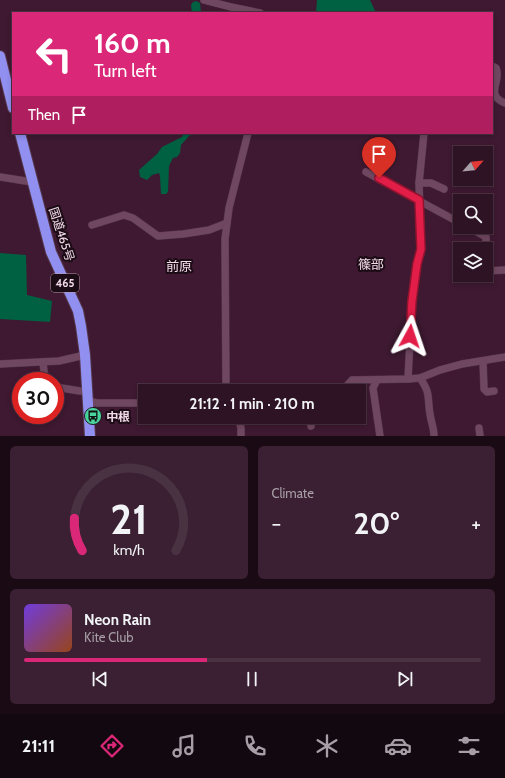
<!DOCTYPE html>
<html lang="en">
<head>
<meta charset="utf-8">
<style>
	body { margin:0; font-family:Cabin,"Noto Sans JP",sans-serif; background:#3a2032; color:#f1f3f6; height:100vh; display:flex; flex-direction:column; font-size:15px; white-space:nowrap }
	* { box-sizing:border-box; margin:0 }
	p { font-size:13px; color:#a79ea7 }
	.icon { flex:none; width:22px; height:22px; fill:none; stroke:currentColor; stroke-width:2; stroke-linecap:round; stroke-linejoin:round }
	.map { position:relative; height:436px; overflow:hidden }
	.sheet { display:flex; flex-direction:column; gap:10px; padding:10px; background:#190a14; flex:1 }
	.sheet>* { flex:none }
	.hud { position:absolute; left:12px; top:12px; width:481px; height:122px; border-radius:0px; box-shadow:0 2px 6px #0003,0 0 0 1px #493242; background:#db2777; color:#fff; overflow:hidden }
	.needle { width:26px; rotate:63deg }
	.fabs { position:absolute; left:453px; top:146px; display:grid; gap:8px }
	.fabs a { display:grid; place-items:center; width:40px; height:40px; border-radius:0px; background:#2e1325; box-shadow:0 2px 6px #0003,0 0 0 1px #493242; font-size:20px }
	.speed { position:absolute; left:12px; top:372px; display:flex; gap:8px; font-size:20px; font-weight:700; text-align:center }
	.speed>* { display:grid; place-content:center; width:52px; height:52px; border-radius:50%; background:#2e1325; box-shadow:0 2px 6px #0003,0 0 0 1px #493242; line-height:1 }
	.speed .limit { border:6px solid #d22; background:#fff; color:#111 }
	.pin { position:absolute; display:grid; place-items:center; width:34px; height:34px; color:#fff; margin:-41px -17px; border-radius:50% 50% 50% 0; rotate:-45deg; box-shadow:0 0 4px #0007 }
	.pin .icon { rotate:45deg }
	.me { position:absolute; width:44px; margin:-22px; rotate:5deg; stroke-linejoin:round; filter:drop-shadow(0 0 3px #0008) }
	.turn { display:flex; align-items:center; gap:14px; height:84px; padding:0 16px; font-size:18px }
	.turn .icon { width:52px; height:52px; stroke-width:2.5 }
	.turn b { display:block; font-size:28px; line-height:34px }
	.then { display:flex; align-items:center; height:38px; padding:0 16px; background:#0003; gap:8px; font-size:15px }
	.big { font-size:30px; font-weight:800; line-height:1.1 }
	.sheet .card { flex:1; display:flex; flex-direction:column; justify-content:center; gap:6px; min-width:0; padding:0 14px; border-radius:6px; background:#3a2032 }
	.sheet .dial { align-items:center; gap:0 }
	.dial svg { height:104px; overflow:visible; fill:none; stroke:#493242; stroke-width:7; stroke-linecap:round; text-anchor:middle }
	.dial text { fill:#f1f3f6; stroke:none }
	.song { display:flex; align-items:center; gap:12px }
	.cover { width:48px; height:48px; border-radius:6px; background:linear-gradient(135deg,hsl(260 70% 55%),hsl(20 70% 35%)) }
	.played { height:4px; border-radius:2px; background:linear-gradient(90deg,#db2777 40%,#493242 40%) }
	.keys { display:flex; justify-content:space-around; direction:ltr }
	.heat { display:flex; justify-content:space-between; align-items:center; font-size:22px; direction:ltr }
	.sheet .tiles { flex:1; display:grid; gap:10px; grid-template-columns:1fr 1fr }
	.card:last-child { grid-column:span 2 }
	.trip { position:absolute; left:138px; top:384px; width:228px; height:40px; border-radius:0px; background:#2e1325; box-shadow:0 2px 6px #0003,0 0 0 1px #493242; font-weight:800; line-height:40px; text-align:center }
	.menu { display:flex; height:64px; justify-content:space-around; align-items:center; background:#12080f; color:#a79ea7 }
	.menu .icon { width:28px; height:28px }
	.menu .active { color:#db2777 }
	.menu b { font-size:18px; color:#f1f3f6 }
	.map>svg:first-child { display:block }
</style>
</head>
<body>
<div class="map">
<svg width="505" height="436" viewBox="0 0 505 436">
	<rect width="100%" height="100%" fill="#3e1931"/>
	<!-- forest -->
	<g fill="#006142">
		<path d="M317 0H370L376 13H316Z"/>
		<path d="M196 1 200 3 201 13H192L191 5 193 2Z"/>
		<path d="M184 133H206L201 135 194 134 189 136 181 145 180 153 177 157 173 158 169 166 168 192 166 194H161L160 176 159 173 152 175 147 180 140 177 139 170 157 154 162 147 182 137Z"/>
		<path d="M0 253 26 255 27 295 52 301 50 322 0 319Z"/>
	</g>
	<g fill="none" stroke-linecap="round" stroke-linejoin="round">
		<!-- minor casing -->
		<g stroke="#55364a" stroke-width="8">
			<g id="minor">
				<path d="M204 0 231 7 260 13"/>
				<path d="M492 66 496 68C502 81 484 95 505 103"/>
				<path d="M366 172 460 223"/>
				<path d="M0 177 32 182"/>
				<path d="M419 183H431L444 189"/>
				<path d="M92 225 124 215 133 218 158 236 183 234 209 230 227 223"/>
				<path d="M468 227 486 237V244L484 249"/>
				<path d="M486 271 505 270"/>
				<path d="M483 361 484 389 487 392 494 391"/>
				<path d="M43 362 45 381"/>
				<path d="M0 364 59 361 85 355"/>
				<path d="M420 378C431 394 427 396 430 414 431 422 434 428 434 436"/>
				<path d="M408 379 412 301 417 264 421 249 419 183 424 133"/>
				<path d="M377 380 373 388 380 436"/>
				<path d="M55 387 80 391"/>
				<path d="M226 391 225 239 229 208 248 133"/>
				<path d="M339 391 343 390 352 380 408 379 420 378 440 370 462 364 505 357"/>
				<path d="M88 401 97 403H145"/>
				<path d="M19 407 21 406"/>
				<path d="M238 417 241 428V436"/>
				<path d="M310 417 311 426"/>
				<path d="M479 428 480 436"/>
			</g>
		</g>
		<!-- highway casing -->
		<g stroke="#55364a" stroke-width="12">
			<g id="highway">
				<path d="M0 56 13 108"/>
				<path d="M20 133 51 252 78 311 81 326 85 355 90 436"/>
			</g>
		</g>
		<!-- minor -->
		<use href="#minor" stroke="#704760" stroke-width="7"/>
		<!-- highway -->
		<use href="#highway" stroke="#918fef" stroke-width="10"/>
	</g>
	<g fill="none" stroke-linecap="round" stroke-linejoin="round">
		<!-- route casing -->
		<g stroke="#92132f" stroke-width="10">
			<path id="route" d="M379 178 419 200 421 249 417 264 412 301 410 336"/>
		</g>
		<!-- route -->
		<use href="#route" stroke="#e11d48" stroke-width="7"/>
	</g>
	<!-- icons -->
	<defs>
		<g id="bus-disc" transform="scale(0.9)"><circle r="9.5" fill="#49d49d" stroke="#1b0b15"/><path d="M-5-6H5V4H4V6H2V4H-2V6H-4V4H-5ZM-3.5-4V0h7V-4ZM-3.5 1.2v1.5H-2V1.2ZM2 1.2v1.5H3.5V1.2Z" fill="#111"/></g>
	</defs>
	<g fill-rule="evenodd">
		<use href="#bus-disc" x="93" y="416"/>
	</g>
	<g text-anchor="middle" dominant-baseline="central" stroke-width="4" stroke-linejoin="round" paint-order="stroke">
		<!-- shield labels -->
		<rect fill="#1b0b15" stroke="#b39da9" stroke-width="1" x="51" y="274" width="28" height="18" rx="3"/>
		<g font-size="11" font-weight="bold" fill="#f4dbe9">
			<text x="65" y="283">465</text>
		</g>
		<!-- street labels -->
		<g font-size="12" fill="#f4dbe9" stroke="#1b0b15">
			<text transform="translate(62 234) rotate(72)">国道465号</text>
		</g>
		<!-- poi labels -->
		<g font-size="12" font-weight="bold" fill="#f4dbe9" stroke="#1b0b15" text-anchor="start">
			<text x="106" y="416">中根</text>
		</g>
		<!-- neighbourhood labels -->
		<g font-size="13" fill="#f4dbe9" stroke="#1b0b15">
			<text x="371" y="264">篠部</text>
			<text x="179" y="266">前原</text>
		</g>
	</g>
</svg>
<div class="fabs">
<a><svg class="needle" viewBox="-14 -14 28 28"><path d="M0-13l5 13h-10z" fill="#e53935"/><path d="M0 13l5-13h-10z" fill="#a79ea7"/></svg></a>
<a><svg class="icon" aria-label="search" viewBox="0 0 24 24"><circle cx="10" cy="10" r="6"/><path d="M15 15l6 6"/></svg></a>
<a><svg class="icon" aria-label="layers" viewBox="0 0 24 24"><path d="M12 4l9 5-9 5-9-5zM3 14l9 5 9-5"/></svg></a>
</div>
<div class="speed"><div class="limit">30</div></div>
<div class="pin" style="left:379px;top:178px;background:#d93025"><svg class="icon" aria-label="arrive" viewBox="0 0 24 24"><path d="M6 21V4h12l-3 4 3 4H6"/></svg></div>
<svg class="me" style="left:410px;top:336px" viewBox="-20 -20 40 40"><path d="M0-17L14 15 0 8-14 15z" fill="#e11d48" stroke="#fff" stroke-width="4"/></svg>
<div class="trip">21:12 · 1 min · 210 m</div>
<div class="hud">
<div class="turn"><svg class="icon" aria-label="left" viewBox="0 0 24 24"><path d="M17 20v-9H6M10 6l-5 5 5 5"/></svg><div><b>160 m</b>Turn left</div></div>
<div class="then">Then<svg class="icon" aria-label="arrive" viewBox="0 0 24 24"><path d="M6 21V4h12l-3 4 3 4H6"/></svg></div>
</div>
</div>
<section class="sheet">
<div class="tiles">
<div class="card dial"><svg viewBox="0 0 100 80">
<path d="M14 69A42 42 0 1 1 86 69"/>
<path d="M14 69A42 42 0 0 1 8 44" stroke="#db2777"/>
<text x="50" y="56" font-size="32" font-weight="700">21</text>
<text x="50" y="72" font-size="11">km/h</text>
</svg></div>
<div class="card"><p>Climate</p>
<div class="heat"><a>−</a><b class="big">20°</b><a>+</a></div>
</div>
<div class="card">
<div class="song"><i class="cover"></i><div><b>Neon Rain</b><p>Kite Club</p></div></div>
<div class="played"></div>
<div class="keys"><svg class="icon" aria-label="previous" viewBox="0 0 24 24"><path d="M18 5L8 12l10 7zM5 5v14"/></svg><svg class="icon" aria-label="pause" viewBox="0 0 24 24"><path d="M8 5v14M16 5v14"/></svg><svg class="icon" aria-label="next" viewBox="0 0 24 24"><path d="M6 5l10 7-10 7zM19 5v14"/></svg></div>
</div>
</div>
</section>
<nav class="menu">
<b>21:11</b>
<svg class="icon active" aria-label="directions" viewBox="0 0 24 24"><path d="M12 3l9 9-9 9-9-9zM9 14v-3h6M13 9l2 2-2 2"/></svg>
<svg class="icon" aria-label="music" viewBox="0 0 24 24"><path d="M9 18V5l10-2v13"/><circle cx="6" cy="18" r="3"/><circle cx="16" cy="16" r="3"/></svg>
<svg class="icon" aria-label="phone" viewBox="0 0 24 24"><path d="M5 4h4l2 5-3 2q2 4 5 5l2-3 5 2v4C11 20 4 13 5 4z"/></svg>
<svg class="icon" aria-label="climate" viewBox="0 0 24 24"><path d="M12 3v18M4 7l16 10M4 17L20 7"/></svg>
<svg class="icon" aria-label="car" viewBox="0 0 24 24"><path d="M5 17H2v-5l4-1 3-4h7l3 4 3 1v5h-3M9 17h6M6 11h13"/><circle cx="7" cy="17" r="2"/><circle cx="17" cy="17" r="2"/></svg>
<svg class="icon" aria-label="filters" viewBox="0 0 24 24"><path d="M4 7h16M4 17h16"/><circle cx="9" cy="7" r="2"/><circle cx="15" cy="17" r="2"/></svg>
</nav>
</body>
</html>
